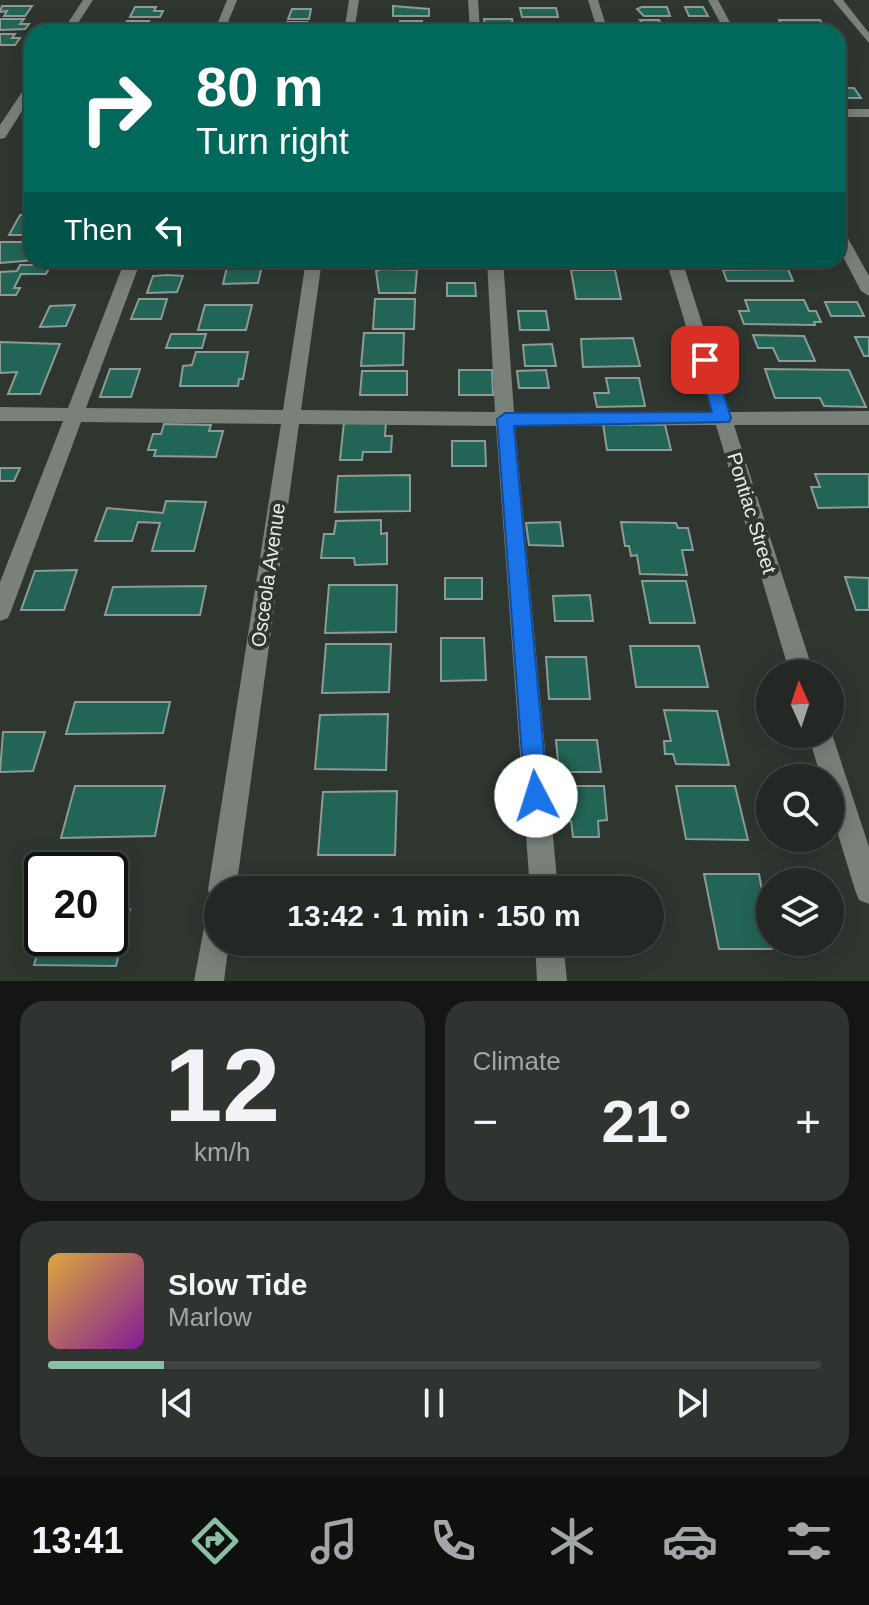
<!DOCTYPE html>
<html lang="en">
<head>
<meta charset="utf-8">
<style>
	body { margin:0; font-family:Helvetica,sans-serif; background:#2f3431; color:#f1f3f6; height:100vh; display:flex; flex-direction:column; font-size:30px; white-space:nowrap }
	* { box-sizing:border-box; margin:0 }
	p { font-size:26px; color:#a3a6a6 }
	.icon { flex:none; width:44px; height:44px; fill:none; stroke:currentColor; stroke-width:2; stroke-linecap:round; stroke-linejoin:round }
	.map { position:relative; height:981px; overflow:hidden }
	.panel { display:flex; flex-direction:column; gap:20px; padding:20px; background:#131614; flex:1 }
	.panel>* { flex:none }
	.top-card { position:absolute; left:24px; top:24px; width:822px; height:244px; border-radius:24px; box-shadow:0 4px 20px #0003,0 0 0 2px #404441; background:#00695c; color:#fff; overflow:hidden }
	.needle { width:52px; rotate:357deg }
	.buttons { position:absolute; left:756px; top:660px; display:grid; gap:16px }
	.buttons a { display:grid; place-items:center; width:88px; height:88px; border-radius:50%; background:#232824; box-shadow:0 4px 20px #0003,0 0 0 2px #404441; font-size:40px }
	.speed { position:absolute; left:24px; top:852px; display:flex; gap:16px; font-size:40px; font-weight:700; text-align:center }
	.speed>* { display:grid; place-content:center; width:104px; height:104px; border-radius:50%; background:#232824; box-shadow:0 4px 20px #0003,0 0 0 2px #404441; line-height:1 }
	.speed .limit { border:4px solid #111; border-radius:12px; background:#fff; color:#111 }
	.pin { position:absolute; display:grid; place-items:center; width:68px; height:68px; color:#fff; margin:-34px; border-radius:16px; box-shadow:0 4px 12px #0006 }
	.me { position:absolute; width:88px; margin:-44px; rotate:355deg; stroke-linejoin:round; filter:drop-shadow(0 0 6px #0008) }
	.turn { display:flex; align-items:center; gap:28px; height:168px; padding:0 40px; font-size:36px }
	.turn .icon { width:104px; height:104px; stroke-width:2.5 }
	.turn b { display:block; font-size:56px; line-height:68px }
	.then { display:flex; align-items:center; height:76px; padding:0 40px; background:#0003; gap:16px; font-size:30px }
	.big { font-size:60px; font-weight:700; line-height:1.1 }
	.panel .card { flex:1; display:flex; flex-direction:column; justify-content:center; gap:12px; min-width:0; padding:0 28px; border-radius:24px; background:#2f3431 }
	.panel .dial { align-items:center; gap:0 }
	.dial b { font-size:104px; line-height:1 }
	.song { display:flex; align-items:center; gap:24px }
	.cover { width:96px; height:96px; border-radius:12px; background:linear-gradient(135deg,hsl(40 70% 55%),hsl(290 70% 35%)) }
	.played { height:8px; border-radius:4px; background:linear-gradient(90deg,#8abfa5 15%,#404441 15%) }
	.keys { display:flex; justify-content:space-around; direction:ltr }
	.heat { display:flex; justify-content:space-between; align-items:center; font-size:44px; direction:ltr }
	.panel .tiles { flex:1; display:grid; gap:20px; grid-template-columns:1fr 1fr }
	.card:last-child { grid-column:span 2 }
	.trip { position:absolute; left:204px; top:876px; width:460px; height:80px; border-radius:40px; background:#232824; box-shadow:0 4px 20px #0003,0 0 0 2px #404441; font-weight:700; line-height:80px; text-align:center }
	.menu { display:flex; height:128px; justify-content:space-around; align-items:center; background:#0e100e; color:#a3a6a6 }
	.menu .icon { width:56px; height:56px }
	.menu .current { color:#8abfa5 }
	.menu b { font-size:36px; color:#f1f3f6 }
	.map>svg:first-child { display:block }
</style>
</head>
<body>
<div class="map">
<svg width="869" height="981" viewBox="0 0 869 981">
	<rect width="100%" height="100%" fill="#2f3630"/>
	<!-- building -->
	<g fill="#226455" stroke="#8e9a96" stroke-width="2">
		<path d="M2 6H32L25 16H4L7 11 0 12Z"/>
		<path d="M393 6 429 9V16H393Z"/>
		<path d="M135 7H156L154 11H163L160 17H130Z"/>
		<path d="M642 7H667L670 16H644L637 9Z"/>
		<path d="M685 7H703L708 16H689Z"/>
		<path d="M520 8H556L558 17H522Z"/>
		<path d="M292 9H311L309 19H288Z"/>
		<path d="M0 19H24L20 24H29L25 29 0 30Z"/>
		<path d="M484 19H512L513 27H485Z"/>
		<path d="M640 20H659L664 31H645L644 28H638L636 23H642Z"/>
		<path d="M779 20H820L824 26H782Z"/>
		<path d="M127 21H149L143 31H122Z"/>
		<path d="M400 21H422L421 31 394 28V24H400Z"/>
		<path d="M287 22H307L305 32H284Z"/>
		<path d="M529 23H564L565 29H558L559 32H531Z"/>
		<path d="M0 34H15L12 38H20L15 45H0Z"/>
		<path d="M838 88H854L861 98H838Z"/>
		<path d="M20 215H32V235H9Z"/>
		<path d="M0 242H28L27 245H32L34 260 0 263Z"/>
		<path d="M718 260H773L774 261H767L769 266H729L720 265Z"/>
		<path d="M20 265H51L46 274H21L14 288H20L16 295H0V272L17 271Z"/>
		<path d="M262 266 258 283 223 284 227 267Z"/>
		<path d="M381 269 417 270 415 293H379L376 271Z"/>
		<path d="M788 269 793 281H727L723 270Z"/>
		<path d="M571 270H615L621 299H576Z"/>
		<path d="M153 276 168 275 183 276 177 292 147 293Z"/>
		<path d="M447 283H475L476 296H447Z"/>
		<path d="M139 299H167L161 319H131Z"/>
		<path d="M375 299H415L414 329H373Z"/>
		<path d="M745 300H804L809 311H816L821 322H814L815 325 744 324 739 311H749Z"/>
		<path d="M825 302H857L864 316H831Z"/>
		<path d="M75 305 66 326 40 327 50 306Z"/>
		<path d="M205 305H252L246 330H198Z"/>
		<path d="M518 311H546L549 330H520Z"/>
		<path d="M364 333H404L403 365 361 366Z"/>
		<path d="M171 334H206L202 348H166Z"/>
		<path d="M753 335 804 336 815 361H779L773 348H758Z"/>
		<path d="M855 337H869V356H864Z"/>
		<path d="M633 338 640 366 583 367 581 339Z"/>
		<path d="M0 342 60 344 40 394H8L17 372 0 373Z"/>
		<path d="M552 344 556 366H525L523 345Z"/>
		<path d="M196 352H248L243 379H239L238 386H180L183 366 192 365Z"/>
		<path d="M110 369H140L131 397H100Z"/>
		<path d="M765 369 849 370 866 407 824 406 820 398H775Z"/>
		<path d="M459 370H492L493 395H459Z"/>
		<path d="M546 370 549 388H519L517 371Z"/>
		<path d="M362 371H407V395H360Z"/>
		<path d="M606 378H639L645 406 597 407 594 393H609Z"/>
		<path d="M344 422H386L385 436H392L391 452H363L362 460H340Z"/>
		<path d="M164 424 211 425 209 431H223L216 457 154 456 156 450H148L153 434H161Z"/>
		<path d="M603 424 665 425 671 450H607Z"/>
		<path d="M452 441H485L486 466H452Z"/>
		<path d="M0 468H20L14 481H0Z"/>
		<path d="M815 474H869V507L818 508 811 487H820Z"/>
		<path d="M410 475V511L335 512 338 476Z"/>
		<path d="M166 501 206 502 194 551H152L160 523 138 522 132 541H95L107 508 163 513Z"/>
		<path d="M381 520V534L387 533V564L355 565 354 558H321L324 534H334L336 521Z"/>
		<path d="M560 522 563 546 529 545 526 523Z"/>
		<path d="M621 522 676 523 678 528H688L693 550H682L687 575 640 574 637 555 631 556 629 546H625Z"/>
		<path d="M77 570 64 610H21L35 571Z"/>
		<path d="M845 577 869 578V610H856Z"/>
		<rect x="445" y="578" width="37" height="21"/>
		<path d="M642 581H686L695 623H650Z"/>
		<path d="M329 585H397L396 632 325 633Z"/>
		<path d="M206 586 200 615H105L113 587Z"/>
		<path d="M590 595 593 621H555L553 596Z"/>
		<path d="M441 638H484L486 680 441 681Z"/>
		<path d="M326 644H391L389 692 322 693Z"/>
		<path d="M630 646H699L708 687H636Z"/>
		<path d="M546 657H586L590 699H549Z"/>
		<path d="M75 702H170L163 733 66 734Z"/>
		<path d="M664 710 717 711 729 765 676 764 673 754H665L664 741H671Z"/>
		<path d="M388 714 386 770 315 769 320 715Z"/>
		<path d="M3 732H45L33 771 0 772Z"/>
		<path d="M556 740H597L601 772H559Z"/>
		<path d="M75 786H165L155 836 61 838Z"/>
		<path d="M559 786H604L607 820 598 821 599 837H573L571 821H561Z"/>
		<path d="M676 786H735L748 840 686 839Z"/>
		<path d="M397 791 395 855H318L323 792Z"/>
		<path d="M704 874H759L763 896H770L769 931 772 949H719Z"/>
		<path d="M381 875 380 890H303L304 876Z"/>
		<path d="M110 909H130L116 966 34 965 42 937 110 938Z"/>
		<path d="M298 942H378V949H297Z"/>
	</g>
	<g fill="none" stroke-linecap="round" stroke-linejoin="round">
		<!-- minor -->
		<g fill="#79817a" fill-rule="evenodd">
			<path d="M83 0H93L72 32H62Z"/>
			<path d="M227 0H237L224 32H214Z"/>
			<path d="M349 0H359L354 32H344Z"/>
			<path d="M468 0H478L480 32H470Z"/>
			<path d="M588 0H598L608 32H598Z"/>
			<path d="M708 0H718L735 32H725Z"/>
			<path d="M833 0H843L869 33V43Z"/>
			<path d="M32 82V95L5 138 0 139V125L28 83Z"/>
			<rect x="838" y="109" width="31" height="8"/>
			<path d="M838 229 845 233 869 276V296L861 291 838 247Z"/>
			<path d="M125 260H141L86 408 283 410 306 260H322L301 410 495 412 487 260H503L514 412H712L666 260H682L730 412 869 411V425H734L814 674H790L716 425 515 426 558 890H530L496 426 299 424 236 890H218V902L212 900 208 890 281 424 81 422 11 611 8 618 0 621V582L63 421H0V407L68 408Z"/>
			<path d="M830 728 869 847V904L859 900 855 890 830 808V778H821L808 734H830Z"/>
			<path d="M218 903V942H229L224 981H194L208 907Z"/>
			<path d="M535 942H563L567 981H537Z"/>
		</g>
	</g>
	<!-- route -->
	<path fill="#1a73e8" stroke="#114b97" stroke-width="2" d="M705 354 713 360 731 418 729 422 514 426 548 796 545 804 536 808 528 804 525 796 497 419 505 413 712 412 697 360Z"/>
	<g text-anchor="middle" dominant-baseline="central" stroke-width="8" stroke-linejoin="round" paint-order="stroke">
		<!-- street labels -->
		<g font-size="20" fill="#e9ede9" stroke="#2f3630">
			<text transform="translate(752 513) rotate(73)">Pontiac Street</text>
			<text transform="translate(268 575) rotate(-82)">Osceola Avenue</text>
		</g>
	</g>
</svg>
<div class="buttons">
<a><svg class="needle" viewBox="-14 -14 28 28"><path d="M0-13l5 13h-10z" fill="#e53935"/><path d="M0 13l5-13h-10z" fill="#a3a6a6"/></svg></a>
<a><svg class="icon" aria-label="search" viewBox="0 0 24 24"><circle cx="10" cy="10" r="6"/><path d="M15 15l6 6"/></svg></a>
<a><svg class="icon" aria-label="layers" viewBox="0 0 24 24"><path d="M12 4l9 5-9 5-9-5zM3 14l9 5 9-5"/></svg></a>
</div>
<div class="speed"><div class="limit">20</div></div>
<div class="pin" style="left:705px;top:360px;background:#d93025"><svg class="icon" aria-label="arrive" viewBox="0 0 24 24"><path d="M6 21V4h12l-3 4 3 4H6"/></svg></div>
<svg class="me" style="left:536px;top:796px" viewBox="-20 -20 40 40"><circle r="19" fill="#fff"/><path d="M0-13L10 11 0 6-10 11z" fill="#1a73e8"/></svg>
<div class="trip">13:42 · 1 min · 150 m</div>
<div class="top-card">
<div class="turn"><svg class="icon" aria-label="right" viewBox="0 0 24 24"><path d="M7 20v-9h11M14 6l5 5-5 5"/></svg><div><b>80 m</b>Turn right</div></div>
<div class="then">Then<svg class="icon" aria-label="left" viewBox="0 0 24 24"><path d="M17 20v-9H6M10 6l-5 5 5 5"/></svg></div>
</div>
</div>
<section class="panel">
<div class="tiles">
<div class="card dial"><b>12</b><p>km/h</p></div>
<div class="card"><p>Climate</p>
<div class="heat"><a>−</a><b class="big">21°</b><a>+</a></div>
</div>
<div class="card">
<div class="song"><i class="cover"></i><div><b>Slow Tide</b><p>Marlow</p></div></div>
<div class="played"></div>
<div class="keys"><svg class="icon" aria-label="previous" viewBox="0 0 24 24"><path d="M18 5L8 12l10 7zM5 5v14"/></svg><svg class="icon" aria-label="pause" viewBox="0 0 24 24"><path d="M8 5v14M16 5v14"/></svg><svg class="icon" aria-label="next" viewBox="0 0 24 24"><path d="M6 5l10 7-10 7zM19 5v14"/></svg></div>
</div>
</div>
</section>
<nav class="menu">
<b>13:41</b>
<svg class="icon current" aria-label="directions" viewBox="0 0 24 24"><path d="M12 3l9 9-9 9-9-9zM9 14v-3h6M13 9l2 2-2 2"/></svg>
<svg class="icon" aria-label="music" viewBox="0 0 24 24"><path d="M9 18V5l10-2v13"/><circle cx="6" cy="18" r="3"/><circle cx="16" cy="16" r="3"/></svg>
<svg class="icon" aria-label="phone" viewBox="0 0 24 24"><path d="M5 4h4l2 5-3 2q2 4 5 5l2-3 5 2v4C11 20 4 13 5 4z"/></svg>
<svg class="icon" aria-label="climate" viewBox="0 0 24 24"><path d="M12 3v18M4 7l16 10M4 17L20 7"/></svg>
<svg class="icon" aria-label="car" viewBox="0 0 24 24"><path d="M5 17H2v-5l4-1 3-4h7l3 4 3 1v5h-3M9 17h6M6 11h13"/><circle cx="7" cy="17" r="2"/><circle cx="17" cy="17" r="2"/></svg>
<svg class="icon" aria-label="filters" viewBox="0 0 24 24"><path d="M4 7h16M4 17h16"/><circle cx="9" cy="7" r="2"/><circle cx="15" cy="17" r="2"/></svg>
</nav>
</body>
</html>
